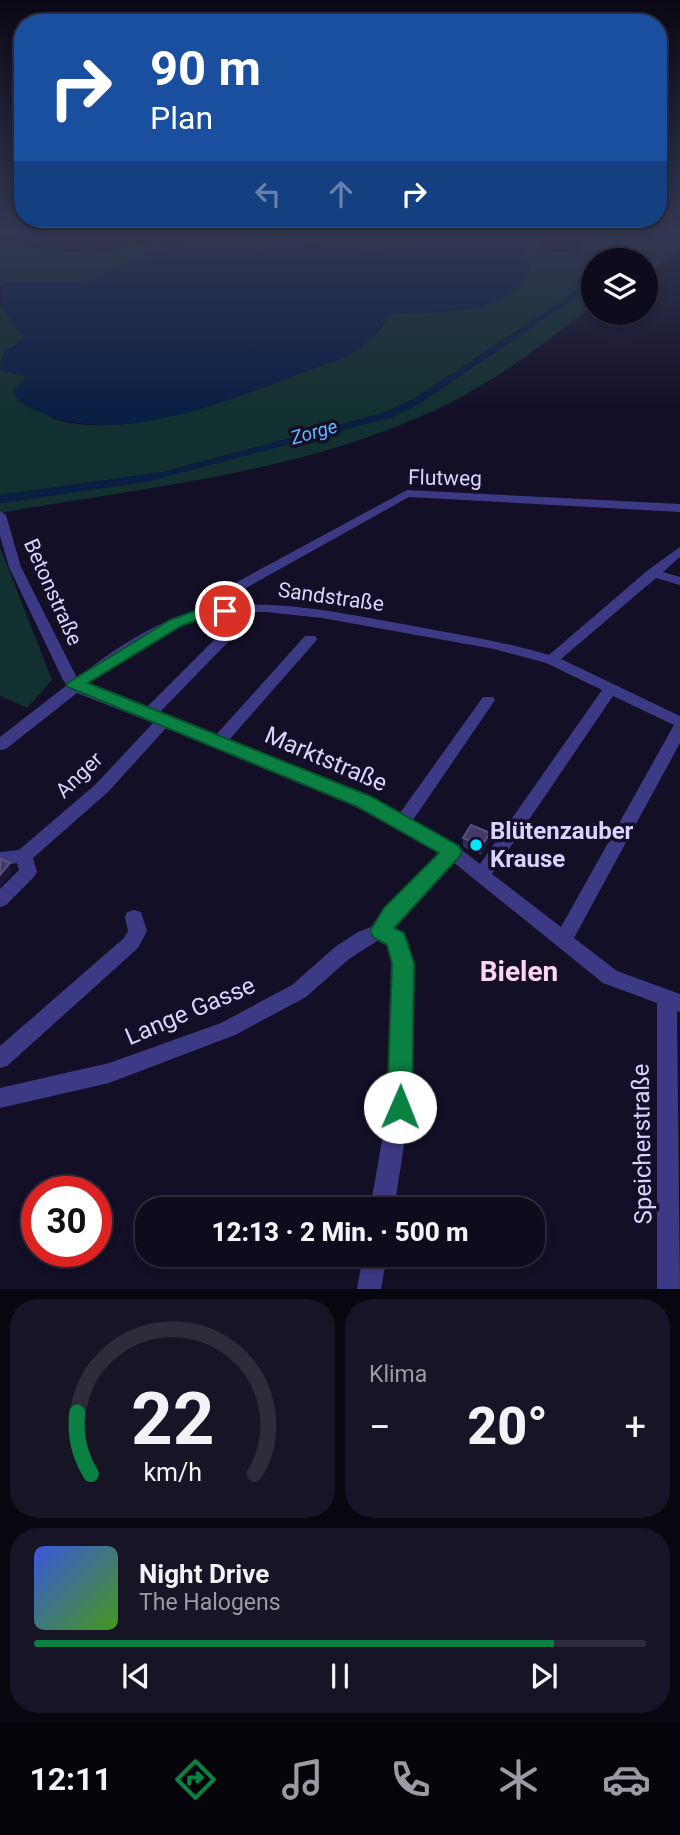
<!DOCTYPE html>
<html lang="de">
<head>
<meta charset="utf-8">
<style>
	body { margin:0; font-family:Roboto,sans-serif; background:#171425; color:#f1f3f6; height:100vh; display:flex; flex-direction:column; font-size:26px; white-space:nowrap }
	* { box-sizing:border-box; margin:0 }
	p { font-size:23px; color:#9b9ba3 }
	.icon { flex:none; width:38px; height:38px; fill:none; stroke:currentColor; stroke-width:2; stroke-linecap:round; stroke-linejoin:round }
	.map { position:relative; height:1289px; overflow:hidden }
	.drawer { display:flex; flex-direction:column; gap:10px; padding:10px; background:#08060f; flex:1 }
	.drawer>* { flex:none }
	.banner { position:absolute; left:14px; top:14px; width:653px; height:214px; border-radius:28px; box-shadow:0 4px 10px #0003,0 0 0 2px #2e2b3b; background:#1a4fa0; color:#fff; overflow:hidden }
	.controls { position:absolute; left:581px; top:248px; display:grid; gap:14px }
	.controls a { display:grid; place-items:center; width:77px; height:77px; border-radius:50%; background:#0e0b1c; box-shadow:0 4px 10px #0003,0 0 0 2px #2e2b3b; font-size:35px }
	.speed { position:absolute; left:21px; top:1176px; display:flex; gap:14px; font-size:35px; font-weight:700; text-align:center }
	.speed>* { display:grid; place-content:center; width:91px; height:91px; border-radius:50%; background:#0e0b1c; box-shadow:0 4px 10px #0003,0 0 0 2px #2e2b3b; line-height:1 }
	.speed .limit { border:10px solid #d22; background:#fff; color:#111 }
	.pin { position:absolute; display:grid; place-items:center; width:60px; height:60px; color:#fff; margin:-30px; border:4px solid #fff; border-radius:50%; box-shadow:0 2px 7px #0007 }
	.me { position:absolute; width:77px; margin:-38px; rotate:1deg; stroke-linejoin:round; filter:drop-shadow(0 0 5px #0008) }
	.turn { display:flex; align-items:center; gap:24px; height:147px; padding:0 21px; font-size:32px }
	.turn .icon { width:91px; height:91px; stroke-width:2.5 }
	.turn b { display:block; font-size:49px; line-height:60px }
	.lanes { display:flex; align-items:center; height:66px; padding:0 21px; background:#0003; justify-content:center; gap:35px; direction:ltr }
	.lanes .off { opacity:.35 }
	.big { font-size:52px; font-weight:800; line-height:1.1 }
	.drawer .card { flex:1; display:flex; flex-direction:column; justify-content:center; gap:10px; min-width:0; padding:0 24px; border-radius:28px; background:#171425 }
	.drawer .dial { align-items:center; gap:0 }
	.dial svg { height:182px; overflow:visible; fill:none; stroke:#2e2b3b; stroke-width:7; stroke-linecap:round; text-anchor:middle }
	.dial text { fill:#f1f3f6; stroke:none }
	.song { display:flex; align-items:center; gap:21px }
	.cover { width:84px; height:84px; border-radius:10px; background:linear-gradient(135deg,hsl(230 70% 55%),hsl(100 70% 35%)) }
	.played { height:7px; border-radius:4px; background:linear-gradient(90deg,#0b8043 85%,#2e2b3b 85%) }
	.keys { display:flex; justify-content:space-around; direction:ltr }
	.heat { display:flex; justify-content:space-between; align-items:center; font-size:38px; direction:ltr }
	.drawer .tiles { flex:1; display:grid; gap:10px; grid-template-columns:1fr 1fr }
	.card:last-child { grid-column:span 2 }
	.trip { position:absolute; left:135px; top:1197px; width:410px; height:70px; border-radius:28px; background:#0e0b1c; box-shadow:0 4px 10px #0003,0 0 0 2px #2e2b3b; font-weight:800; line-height:70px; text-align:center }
	.dock { display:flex; height:112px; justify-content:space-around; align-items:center; background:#06040b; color:#9b9ba3 }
	.dock .icon { width:49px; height:49px }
	.dock .current { color:#0b8043 }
	.dock b { font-size:32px; color:#f1f3f6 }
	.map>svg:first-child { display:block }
</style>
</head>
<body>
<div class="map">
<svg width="680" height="1289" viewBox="0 0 680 1289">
	<rect width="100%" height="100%" fill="#130f26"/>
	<!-- green -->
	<g fill="#12302f">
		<path d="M279 231H429L409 232 415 245 377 250 307 244 270 235 273 241 270 247 259 250 242 247 161 252 82 282H13L0 286V245L94 254 151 242 176 243Z"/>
		<path d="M530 231 549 233 539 250 579 254C582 231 607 231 626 231L615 239 602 261H593V277L579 290 412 400 380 414 163 472 0 495V370L26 376 22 383C32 397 41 415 58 420 133 442 261 391 329 358 342 352 359 346 372 337 380 332 386 321 392 313 435 311 513 318 530 267L522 251 534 236Z"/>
		<path d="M634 231H680V245L657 267 659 294 646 291V261H611L622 240Z"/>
		<path d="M593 285V305C540 347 487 388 424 415 292 474 142 488 0 513V503L144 482 392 417 422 402Z"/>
		<path d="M0 303 25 338 3 354 0 369Z"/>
		<path d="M0 547 52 680 27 708 0 696Z"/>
	</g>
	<!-- water -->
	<g fill="#0a1f44">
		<path d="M423 231H530L534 235 522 251 530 266C513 319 438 311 392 313 380 328 368 344 351 354 334 363 314 368 296 375 223 403 120 445 44 414 27 407 20 406 12 390L22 383 26 376 0 370 3 354 24 338 2 308 0 286 13 282H82L161 252 185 247 259 250 270 247 273 241 270 235 307 244 377 250 415 245 408 233Z"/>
		<path d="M593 277V285L422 402 392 417 144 482 0 503V495L163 472 380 414 412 400 558 304Z"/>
	</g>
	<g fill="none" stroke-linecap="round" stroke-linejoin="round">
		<!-- minor -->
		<g fill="#3d3a85" fill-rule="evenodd">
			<path d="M407 490 680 504V512L409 497 212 607C275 599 336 612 397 623 448 633 499 640 549 655L648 570 680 547V557L663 572 680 577V585L656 578 561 659 680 716V743L574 938 617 971 680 994V1012L677 1011 680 1289H657V1003L603 983 453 862 398 919 392 928 404 934 413 963 410 1107 394 1209H370L388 1107 393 963 389 944 380 939 349 959 306 997 235 1035 109 1083 0 1108V1088L109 1063 221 1023 292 985 335 947 358 932 374 926 384 909 440 853C354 800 260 765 166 728L108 792 33 858 37 872 34 877 6 905 0 907V889L19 870 17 863 0 866V852L19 850 96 784 153 723 77 693 6 749 0 750V737L67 685 63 680 9 567 0 536V511L6 515 21 567 77 678C113 650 153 622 197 611L202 601ZM239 612H266L322 618 494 649 546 663 602 690 480 864 458 847 413 820 493 703 495 700 493 697H483L400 813 328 779 228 741 315 642 317 639 315 636H305L215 736 158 714 235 635 237 632 235 629H225L145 709 86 685C133 648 179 618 239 612ZM613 696 674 725 561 927 492 874Z"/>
			<path d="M134 910 141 912 147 931 138 948 7 1066 0 1068V1046L124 938 128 931 125 917 127 912Z"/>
			<path d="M363 1255H387L381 1289H357Z"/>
		</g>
	</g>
	<!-- wall -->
	<path fill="#312854" d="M490 833 489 842 481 855 463 847V838Z"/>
	<!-- shaded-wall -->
	<g fill="#1d163a">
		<path d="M490 833 489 842 481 855 482 845Z"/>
		<path d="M10 863 12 873 0 887V875Z"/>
	</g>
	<!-- building -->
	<g fill="#433a66" stroke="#5a527e" stroke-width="2">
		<path d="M471 825 490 833 482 845 463 838Z"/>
		<path d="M0 859H1L10 863 0 875Z"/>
	</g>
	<!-- sky -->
	<linearGradient id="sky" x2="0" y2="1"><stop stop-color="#0a0815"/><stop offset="0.56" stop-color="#333752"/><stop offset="1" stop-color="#333752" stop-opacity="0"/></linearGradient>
	<rect width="680" height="411" fill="url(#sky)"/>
	<!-- route -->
	<path fill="#0b8043" stroke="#07532c" stroke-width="2" d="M225 606 230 608V614L205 617 181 626 88 683 370 796 459 846 462 852 459 857 394 928 404 933 414 963 412 1107 408 1115 400 1118 391 1115 387 1107 392 963 387 945 373 937 370 931 384 908 439 853 356 806 68 687 66 684 170 620 203 608Z"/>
	<!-- markers -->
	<circle fill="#00e5ff" stroke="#130f26" stroke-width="2.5" cx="476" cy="845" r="7"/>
	<g text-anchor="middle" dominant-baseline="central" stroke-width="7" stroke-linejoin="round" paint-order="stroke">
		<!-- far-water labels -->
		<g font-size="19" font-style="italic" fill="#62b6ff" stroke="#130f26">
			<text transform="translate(314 432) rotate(-16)">Zorge</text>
		</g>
		<!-- street labels -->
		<g font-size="21" fill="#d9d4ff" stroke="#130f26">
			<text transform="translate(445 478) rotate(1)">Flutweg</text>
			<text transform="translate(53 592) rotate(66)">Betonstraße</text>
			<text transform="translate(331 597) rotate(8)">Sandstraße</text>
			<text transform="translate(79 775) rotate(-44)">Anger</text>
		</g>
		<!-- near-street labels -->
		<g font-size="24" fill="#d9d4ff" stroke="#130f26">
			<text transform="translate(326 759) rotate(23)">Marktstraße</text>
			<text transform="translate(190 1011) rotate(-23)">Lange Gasse</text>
			<text transform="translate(642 1144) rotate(-91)">Speicherstraße</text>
		</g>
		<!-- near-poi labels -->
		<g font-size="24" font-weight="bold" fill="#d9d4ff" stroke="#130f26" text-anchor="start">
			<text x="490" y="831">Blütenzauber<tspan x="490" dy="28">Krause</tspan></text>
		</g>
		<!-- near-quarter labels -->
		<g font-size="28" font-weight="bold" fill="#ffd6f0" stroke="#130f26">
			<text x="519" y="971">Bielen</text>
		</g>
	</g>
</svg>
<div class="controls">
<a><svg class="icon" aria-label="layers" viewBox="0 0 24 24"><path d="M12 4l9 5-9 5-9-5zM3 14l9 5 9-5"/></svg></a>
</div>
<div class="speed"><div class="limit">30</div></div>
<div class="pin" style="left:225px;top:611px;background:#d93025"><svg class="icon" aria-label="arrive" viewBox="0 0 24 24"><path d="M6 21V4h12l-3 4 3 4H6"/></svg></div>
<svg class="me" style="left:400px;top:1107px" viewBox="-20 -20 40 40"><circle r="19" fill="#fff"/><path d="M0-13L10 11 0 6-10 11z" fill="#0b8043"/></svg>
<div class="trip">12:13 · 2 Min. · 500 m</div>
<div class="banner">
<div class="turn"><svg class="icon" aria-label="right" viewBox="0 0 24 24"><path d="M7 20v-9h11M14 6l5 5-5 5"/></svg><div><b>90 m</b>Plan</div></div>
<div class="lanes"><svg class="icon off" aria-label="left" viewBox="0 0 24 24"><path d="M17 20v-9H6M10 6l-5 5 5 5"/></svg><svg class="icon off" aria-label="ahead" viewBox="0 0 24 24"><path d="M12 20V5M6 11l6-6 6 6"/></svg><svg class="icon" aria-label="right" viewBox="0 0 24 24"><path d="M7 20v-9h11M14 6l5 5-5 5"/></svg></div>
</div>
</div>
<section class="drawer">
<div class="tiles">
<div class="card dial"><svg viewBox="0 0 100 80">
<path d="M14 69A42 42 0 1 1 86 69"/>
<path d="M14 69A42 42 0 0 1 8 42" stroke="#0b8043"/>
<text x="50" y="56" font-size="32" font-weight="700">22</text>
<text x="50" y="72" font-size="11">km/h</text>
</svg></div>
<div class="card"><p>Klima</p>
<div class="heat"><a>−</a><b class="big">20°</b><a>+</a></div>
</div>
<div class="card">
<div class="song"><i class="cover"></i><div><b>Night Drive</b><p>The Halogens</p></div></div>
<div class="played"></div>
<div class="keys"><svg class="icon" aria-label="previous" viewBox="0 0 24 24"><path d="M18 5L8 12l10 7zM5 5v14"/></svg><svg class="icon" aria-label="pause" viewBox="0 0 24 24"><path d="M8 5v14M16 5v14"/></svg><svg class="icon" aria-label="next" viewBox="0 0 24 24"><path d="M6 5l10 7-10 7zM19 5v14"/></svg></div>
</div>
</div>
</section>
<nav class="dock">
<b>12:11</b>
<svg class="icon current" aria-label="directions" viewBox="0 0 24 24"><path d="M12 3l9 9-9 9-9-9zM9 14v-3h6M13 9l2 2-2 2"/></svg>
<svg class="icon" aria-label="music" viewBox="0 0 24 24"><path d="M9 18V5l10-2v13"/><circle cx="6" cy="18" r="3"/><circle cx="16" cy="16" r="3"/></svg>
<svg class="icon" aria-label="phone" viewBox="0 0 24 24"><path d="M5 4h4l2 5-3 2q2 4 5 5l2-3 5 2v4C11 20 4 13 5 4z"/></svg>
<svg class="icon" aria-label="climate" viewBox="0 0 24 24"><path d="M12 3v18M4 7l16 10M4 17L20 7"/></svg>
<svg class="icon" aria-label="car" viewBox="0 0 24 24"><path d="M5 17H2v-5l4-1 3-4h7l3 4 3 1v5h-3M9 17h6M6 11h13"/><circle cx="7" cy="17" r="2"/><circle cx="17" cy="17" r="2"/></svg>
</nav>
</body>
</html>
